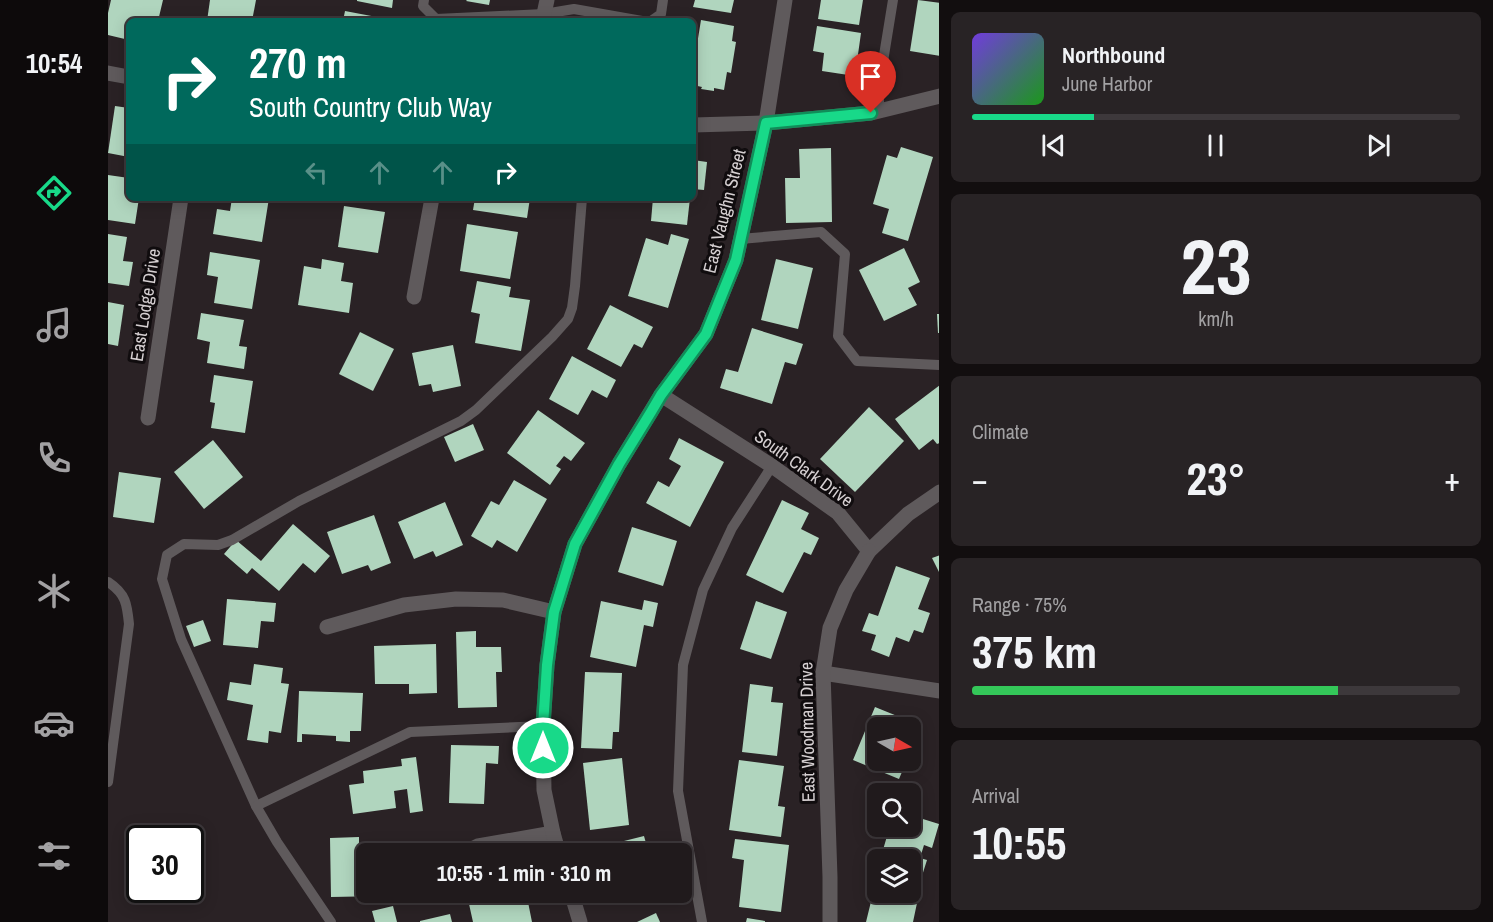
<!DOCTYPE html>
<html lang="en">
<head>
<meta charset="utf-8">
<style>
	body { margin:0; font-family:"Archivo Narrow",sans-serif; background:#282325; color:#f1f3f6; height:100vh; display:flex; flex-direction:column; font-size:22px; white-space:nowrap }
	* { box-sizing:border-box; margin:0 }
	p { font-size:20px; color:#a2a1a3 }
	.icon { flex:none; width:33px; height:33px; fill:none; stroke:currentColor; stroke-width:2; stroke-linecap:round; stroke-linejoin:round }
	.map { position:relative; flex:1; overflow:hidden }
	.sheet { display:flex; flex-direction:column; gap:12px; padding:12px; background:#120e0f; width:554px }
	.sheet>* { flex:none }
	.banner { position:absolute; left:18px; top:18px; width:570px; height:183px; border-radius:9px; box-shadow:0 3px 15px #0003,0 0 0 2px #3d383b; background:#00695c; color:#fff; overflow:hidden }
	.needle { width:39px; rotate:99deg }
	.fabs { position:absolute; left:759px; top:717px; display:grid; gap:12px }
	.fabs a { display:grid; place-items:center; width:54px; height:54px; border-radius:9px; background:#201a1c; box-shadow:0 3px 15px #0003,0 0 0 2px #3d383b; font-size:30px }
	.speed { position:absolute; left:18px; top:825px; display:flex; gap:12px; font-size:30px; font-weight:700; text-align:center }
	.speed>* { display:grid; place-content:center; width:78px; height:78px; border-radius:50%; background:#201a1c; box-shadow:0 3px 15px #0003,0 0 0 2px #3d383b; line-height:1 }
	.speed .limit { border:3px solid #111; border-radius:9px; background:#fff; color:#111 }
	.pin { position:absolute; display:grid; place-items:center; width:51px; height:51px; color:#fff; margin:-62px -26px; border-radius:50% 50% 50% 0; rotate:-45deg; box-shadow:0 0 6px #0007 }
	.pin .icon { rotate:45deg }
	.me { position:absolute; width:66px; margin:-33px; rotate:0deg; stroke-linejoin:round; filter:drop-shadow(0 0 4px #0008) }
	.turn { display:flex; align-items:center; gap:21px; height:126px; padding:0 24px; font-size:27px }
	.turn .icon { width:78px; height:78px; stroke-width:2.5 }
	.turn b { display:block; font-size:42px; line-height:51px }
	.lanes { display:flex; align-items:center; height:57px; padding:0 24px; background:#0003; justify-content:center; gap:30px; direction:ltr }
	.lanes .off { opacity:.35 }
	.big { font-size:45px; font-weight:800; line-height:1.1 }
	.sheet .tile { flex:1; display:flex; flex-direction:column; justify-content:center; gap:9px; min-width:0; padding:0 21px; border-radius:9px; background:#282325 }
	.sheet .dial { align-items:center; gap:0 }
	.dial b { font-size:78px; line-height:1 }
	.song { display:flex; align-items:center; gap:18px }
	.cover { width:72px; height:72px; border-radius:9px; background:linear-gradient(135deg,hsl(260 70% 55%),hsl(120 70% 35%)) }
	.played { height:6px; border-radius:3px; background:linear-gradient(90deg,#18d989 25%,#3d383b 25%) }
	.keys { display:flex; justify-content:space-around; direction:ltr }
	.heat { display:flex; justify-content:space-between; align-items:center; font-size:33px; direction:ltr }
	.charge { height:9px; border-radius:4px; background:linear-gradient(90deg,#34c759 75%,#3d383b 0) }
	.trip { position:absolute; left:248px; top:843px; width:336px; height:60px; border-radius:9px; background:#201a1c; box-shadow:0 3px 15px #0003,0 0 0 2px #3d383b; font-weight:800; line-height:60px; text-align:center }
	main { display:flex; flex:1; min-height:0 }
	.menu { display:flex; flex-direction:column; width:108px; justify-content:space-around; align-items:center; background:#0d0a0b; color:#a2a1a3 }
	.menu .icon { width:42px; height:42px }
	.menu .current { color:#18d989 }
	.menu b { font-size:27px; color:#f1f3f6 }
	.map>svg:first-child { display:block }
</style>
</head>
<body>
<main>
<nav class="menu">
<b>10:54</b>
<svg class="icon current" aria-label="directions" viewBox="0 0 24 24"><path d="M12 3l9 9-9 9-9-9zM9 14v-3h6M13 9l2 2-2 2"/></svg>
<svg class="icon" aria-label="music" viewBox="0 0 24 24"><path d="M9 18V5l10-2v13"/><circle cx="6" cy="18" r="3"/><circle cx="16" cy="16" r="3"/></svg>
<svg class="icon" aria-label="phone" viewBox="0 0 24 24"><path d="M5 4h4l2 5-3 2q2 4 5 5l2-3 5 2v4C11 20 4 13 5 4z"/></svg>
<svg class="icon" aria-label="climate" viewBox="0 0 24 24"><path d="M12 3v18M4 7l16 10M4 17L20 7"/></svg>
<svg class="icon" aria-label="car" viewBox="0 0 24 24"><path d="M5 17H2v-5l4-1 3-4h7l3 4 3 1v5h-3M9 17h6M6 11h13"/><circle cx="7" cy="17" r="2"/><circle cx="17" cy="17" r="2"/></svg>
<svg class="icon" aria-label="filters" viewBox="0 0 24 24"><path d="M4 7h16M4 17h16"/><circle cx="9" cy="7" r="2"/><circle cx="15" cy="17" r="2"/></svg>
</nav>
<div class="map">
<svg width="832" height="922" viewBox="0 0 832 922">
	<rect width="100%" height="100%" fill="#2a2225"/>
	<!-- building -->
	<g fill="#b0d5be">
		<path d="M3 0H55L50 21H21V40L0 35V13Z"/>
		<path d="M102 0H148L144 21H99Z"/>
		<path d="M249 0H285L284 8 249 1Z"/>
		<path d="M359 0H382L381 5 358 1Z"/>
		<path d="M587 0H626L623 13 585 7Z"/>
		<path d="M713 0H755L751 25 710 19Z"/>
		<path d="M810 0 832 3V56L802 51Z"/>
		<path d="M237 11 274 18 273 21H235Z"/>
		<path d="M593 20 626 26 624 41 628 42 623 73 619 72 616 90 606 88V91L593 89 594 87 585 85V69Z"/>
		<path d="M709 26 753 33 747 76 714 71 716 53 705 51Z"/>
		<path d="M7 106 21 108V157L0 153Z"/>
		<path d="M793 147 825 157 800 241 774 233 781 209 765 204 779 155 789 158Z"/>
		<path d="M723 148 724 222 678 223 677 178H692L691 149Z"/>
		<path d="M585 160 599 162 596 190 585 189Z"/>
		<path d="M0 175 21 178V198H31L27 224 0 220Z"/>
		<path d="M124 198H161L154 242 105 234 109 209 122 211Z"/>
		<path d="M367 198H422L419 218 365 210Z"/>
		<path d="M545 198H582L579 225 543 221Z"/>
		<path d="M236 206 277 212 270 253 230 247Z"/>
		<path d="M359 224 410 232 402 279 352 271Z"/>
		<path d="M0 234 19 237 15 261 25 262 21 286 0 283Z"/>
		<path d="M563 234 581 239 560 308 520 296 538 238 560 245Z"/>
		<path d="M796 248 812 282 800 288 809 305 776 321 751 270Z"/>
		<path d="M102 252 152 260 144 309 106 303 110 277 99 275Z"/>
		<path d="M214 259 236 263 233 281 245 283 241 313 190 305 196 266 213 269Z"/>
		<path d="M668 259 705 268 690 329 653 320Z"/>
		<path d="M369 281 403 287 401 297 422 300 413 351 367 343 372 314 363 312Z"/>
		<path d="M0 302 16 305 10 346 0 344Z"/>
		<path d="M502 305 545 327 534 348 526 344 513 367 479 349Z"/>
		<path d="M93 313 136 320 131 346 139 347 136 369 99 363 102 342 89 339Z"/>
		<path d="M829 314H832V333H830Z"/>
		<path d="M644 328 695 344 688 365 677 362 664 404 612 388 618 369 630 372Z"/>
		<path d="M252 332 286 349 265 391 231 374Z"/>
		<path d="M345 345 353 386 325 392 323 384 311 386 304 353Z"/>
		<path d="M464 356 508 380 499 398 484 390 470 415 441 399Z"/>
		<path d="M106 375 145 381 137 433 103 428 107 403 102 402Z"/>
		<path d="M832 385V443L829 444 825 439 811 450 787 419Z"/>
		<path d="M761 407 796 441 747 492 712 459Z"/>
		<path d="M430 410 477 443 463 461 456 456 448 466 453 469 442 485 399 453Z"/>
		<path d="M365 424 376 450 347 462 336 437Z"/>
		<path d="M571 438 616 462 582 527 538 503 550 481 561 487 573 466 561 459Z"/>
		<path d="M105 440 135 477 96 509 66 472Z"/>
		<path d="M11 472 53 478 46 523 5 517Z"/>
		<path d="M406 480 439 499 409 552 389 540 384 548 363 536 383 501 391 505Z"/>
		<path d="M674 500 701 513 693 529 711 538 703 555 696 552 675 593 638 575Z"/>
		<path d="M337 502 355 545 328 557 325 551 306 559 290 522Z"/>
		<path d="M266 515 283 563 263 571 260 565 234 574 219 532Z"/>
		<path d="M185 524 222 556 207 573 195 563 171 591 144 568 139 574 116 554 128 540 153 561Z"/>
		<path d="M524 527 569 541 555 586 510 572Z"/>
		<path d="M832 555V574L824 558Z"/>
		<path d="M788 566 822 578 810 609 822 613 815 633 806 630 801 642 788 637 781 657 763 650 768 635 754 631 761 613 770 616Z"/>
		<path d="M119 599 168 603 166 622 153 621 150 648 115 645Z"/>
		<path d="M536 600 550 603 545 627 536 625 528 667 482 657 493 601 534 610Z"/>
		<path d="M648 601 679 612 663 659 632 649Z"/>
		<path d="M95 620 103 641 86 647 78 626Z"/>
		<path d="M368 631V647H393L394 672H388L389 707 350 708 348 632Z"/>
		<path d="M328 644 329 693 301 694V684H267L266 646Z"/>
		<path d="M146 664 175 668 173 683 181 684 173 733 161 731 160 743 139 740 145 705 119 700 122 682 143 685Z"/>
		<path d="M477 672 514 673 511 732H505L504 749 473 748Z"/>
		<path d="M642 684 665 687 663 702 675 703 669 756 634 752Z"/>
		<path d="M191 691 255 693 253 731H242V742L228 741V736L194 734V742H189Z"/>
		<path d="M767 707 804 722 802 728H770V760H799L791 779 745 760Z"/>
		<path d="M343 745 391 746 390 764 378 763 376 804 341 803Z"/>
		<path d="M308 757 315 811 302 813 299 789 286 791 288 808 245 814 241 785 256 783 255 771 294 766 293 759Z"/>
		<path d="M514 758 521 825 482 830 475 763Z"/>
		<path d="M631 760 676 766 670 806 677 807 673 837 621 830Z"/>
		<path d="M767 804 770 805V824L761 821Z"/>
		<path d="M802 815 831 824 824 848 816 845 812 858 819 860 813 879 802 875V860H772L782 826H802Z"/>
		<path d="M536 836 541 854H498L496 846Z"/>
		<path d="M251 837V848H261V854H258V892H275V896L223 897 222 838Z"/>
		<path d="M627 839 681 845 673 912 631 907 636 860 624 858Z"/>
		<path d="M769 877 770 892H802V888L805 889 802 901 809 903 805 922H758Z"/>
		<path d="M397 892H418L424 922H365L361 904 398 896Z"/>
		<path d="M507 892H549L550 893 510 903Z"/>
		<path d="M285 906 289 922H267L264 911Z"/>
		<path d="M548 913 552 922H529Z"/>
		<path d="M342 914 344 922H312V921Z"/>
		<path d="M639 918 657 921V922H638Z"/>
	</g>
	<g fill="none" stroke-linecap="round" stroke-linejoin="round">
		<!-- lane -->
		<g stroke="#5f5a5c" stroke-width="10">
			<path d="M316 0 315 6 328 19 436 14 466 9 534 21"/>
			<path d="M543 21 553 14 555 0"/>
			<path d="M771 111V86L785 0"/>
			<path d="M632 239 713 232 737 254 730 336 749 361 832 365"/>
			<path d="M0 582C18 594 19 604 21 624L0 782"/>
			<path d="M148 806 73 639 54 579 59 555 76 544 110 545 124 540 191 501 353 421 368 410 444 337 460 319 464 308 467 286 474 198"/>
			<path d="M223 922 169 842 148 806 302 732 435 726"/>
			<path d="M594 922 570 791 575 665 595 590 624 528 664 466"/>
		</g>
		<!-- street -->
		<g stroke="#5f5a5c" stroke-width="15">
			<path d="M436 14 439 0"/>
			<path d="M0 73 21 77"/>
			<path d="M585 125 658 123 763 113 832 96"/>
			<path d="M306 297 324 198"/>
			<path d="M553 395 664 466 730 513 761 551 800 514 832 492"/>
			<path d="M40 418 73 198"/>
			<path d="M219 627 296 605 348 599 395 600 446 612"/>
			<path d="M715 673 832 691"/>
			<path d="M354 854 370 846 445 833"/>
			<path d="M451 854 445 833 436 790 435 726 439 665 446 612 467 544 511 464 553 395 598 334 628 260 658 123 677 0"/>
			<path d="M463 892 472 922"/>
			<path d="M722 922V877L715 673 722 628 738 590 761 551"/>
		</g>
	</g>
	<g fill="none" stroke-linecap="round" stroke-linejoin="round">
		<!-- route casing -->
		<g stroke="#108d59" stroke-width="15">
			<path id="route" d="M435 748V726L439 665 446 612 467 544 511 464 543 412 553 395 598 334 628 260 658 123 763 113"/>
		</g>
		<!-- route -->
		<use href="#route" stroke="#18d989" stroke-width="10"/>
	</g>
	<g text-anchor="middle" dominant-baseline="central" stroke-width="6" stroke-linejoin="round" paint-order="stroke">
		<!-- street labels -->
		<g font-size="18" fill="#d5cfd1" stroke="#100c0e">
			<text transform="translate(616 211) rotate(-76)">East Vaughn Street</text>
			<text transform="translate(37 305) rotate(-81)">East Lodge Drive</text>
			<text transform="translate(696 468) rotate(36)">South Clark Drive</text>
			<text transform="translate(699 732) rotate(-91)">East Woodman Drive</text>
		</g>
	</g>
</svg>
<div class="fabs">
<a><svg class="needle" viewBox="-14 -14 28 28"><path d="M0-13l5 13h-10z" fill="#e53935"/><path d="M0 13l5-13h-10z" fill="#a2a1a3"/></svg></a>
<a><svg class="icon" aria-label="search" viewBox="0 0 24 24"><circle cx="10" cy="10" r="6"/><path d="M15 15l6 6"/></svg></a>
<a><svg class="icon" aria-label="layers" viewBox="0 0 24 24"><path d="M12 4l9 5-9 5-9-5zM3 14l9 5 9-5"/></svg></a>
</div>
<div class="speed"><div class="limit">30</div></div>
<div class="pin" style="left:763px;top:113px;background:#d93025"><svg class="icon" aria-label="arrive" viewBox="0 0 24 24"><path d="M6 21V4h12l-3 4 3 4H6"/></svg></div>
<svg class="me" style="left:435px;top:748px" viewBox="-20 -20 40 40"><circle r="17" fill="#18d989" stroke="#fff" stroke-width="3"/><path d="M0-11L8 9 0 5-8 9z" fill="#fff"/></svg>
<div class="trip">10:55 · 1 min · 310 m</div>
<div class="banner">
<div class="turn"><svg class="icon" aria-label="right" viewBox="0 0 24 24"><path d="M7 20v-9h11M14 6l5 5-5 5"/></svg><div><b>270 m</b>South Country Club Way</div></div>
<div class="lanes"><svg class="icon off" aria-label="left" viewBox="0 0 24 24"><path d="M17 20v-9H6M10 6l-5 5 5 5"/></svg><svg class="icon off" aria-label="ahead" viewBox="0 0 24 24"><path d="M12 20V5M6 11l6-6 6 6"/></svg><svg class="icon off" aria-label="ahead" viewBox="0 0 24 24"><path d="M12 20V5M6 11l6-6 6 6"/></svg><svg class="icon" aria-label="right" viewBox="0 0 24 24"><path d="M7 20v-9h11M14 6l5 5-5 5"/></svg></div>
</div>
</div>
<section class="sheet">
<div class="tile">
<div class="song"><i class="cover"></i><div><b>Northbound</b><p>June Harbor</p></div></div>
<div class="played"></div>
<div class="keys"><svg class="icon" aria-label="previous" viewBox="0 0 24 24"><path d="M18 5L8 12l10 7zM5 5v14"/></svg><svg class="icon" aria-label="pause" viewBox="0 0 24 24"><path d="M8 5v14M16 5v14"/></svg><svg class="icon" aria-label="next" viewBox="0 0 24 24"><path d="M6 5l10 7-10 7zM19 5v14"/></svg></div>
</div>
<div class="tile dial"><b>23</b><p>km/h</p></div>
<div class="tile"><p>Climate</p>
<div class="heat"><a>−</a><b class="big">23°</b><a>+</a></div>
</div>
<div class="tile"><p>Range · 75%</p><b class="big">375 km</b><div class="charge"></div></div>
<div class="tile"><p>Arrival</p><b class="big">10:55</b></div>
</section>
</main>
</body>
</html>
